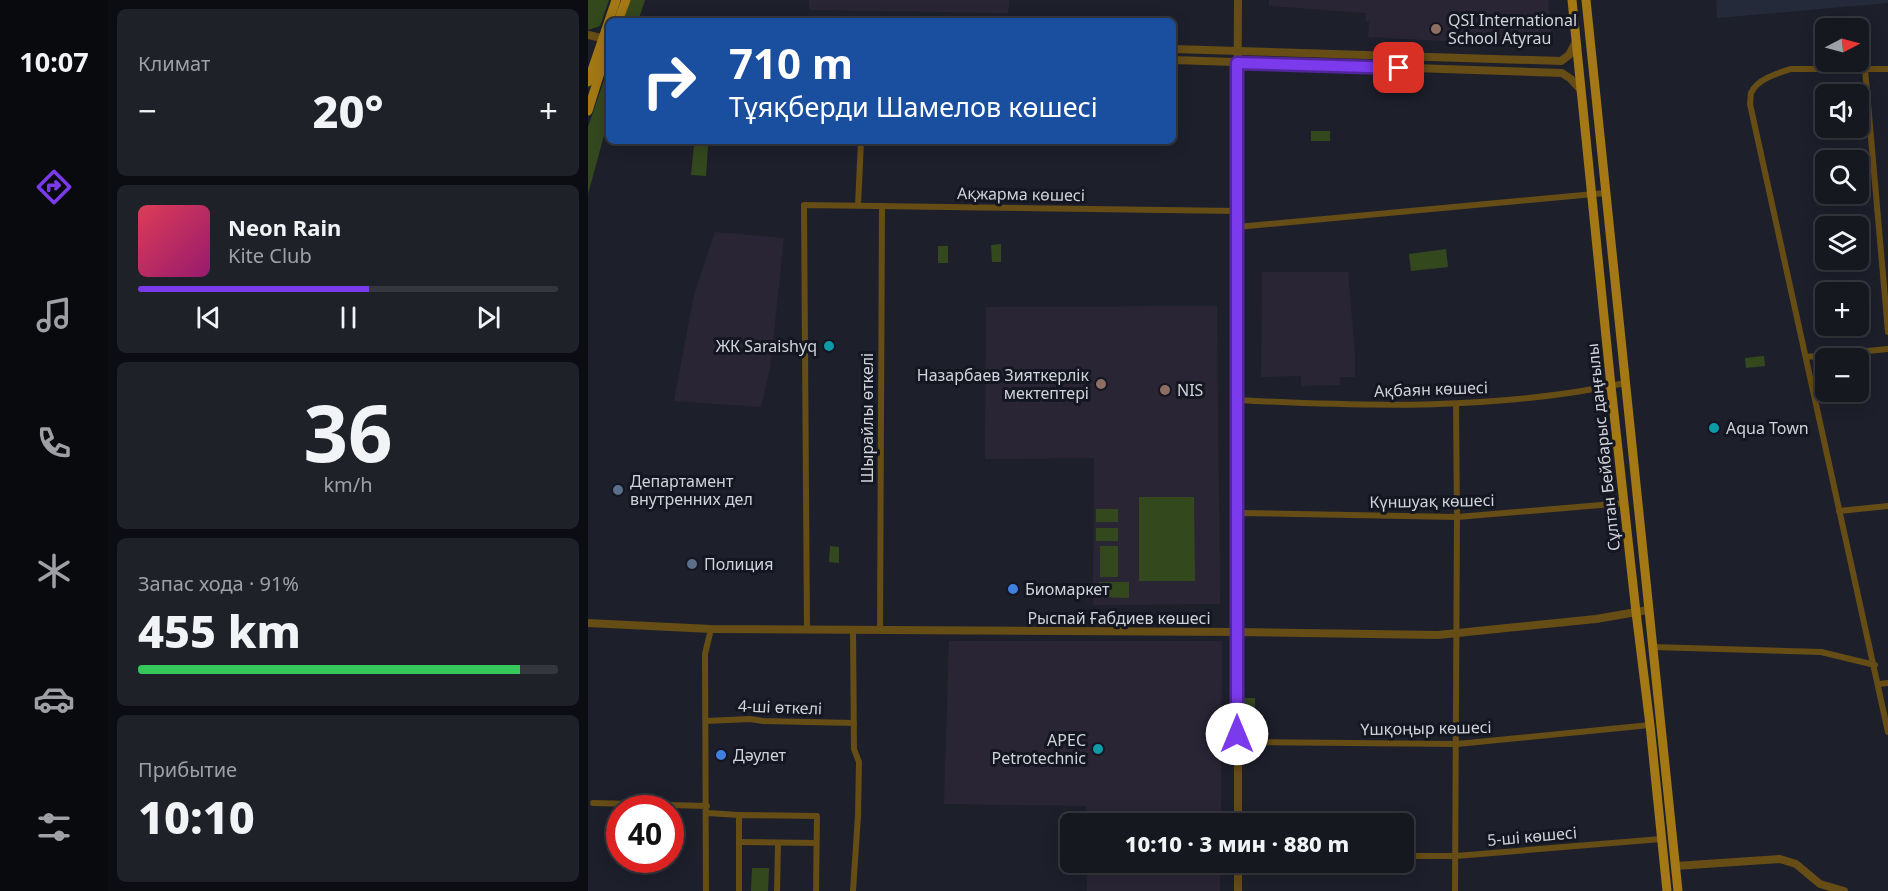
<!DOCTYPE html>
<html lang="ru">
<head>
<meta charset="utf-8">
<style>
	body { margin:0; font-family:"Noto Sans",sans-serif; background:#1f2129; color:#f1f3f6; height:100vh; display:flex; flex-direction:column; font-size:22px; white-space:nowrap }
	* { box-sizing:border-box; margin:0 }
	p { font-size:20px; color:#9ea0a5 }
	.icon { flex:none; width:33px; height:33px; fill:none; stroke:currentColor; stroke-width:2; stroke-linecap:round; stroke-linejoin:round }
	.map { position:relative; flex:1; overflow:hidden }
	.drawer { display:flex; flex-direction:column; gap:9px; padding:9px; background:#0c0d12; width:480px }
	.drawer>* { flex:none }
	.guide { position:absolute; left:18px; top:18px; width:570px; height:126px; border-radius:9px; box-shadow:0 3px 15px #0003,0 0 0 2px #35373e; background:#1a4fa0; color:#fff; overflow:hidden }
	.needle { width:39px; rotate:84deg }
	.buttons { position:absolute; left:1227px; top:18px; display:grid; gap:12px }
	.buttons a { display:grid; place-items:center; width:54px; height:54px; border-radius:9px; background:#161820; box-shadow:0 3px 15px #0003,0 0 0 2px #35373e; font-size:30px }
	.speed { position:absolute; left:18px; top:795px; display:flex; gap:12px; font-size:30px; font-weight:700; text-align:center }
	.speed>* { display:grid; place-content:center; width:78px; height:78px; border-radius:50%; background:#161820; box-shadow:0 3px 15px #0003,0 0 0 2px #35373e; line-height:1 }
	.speed .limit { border:9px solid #d22; background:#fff; color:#111 }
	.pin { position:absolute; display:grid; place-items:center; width:51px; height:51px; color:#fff; margin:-26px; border-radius:12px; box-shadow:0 3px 9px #0006 }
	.me { position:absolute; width:66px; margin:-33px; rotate:0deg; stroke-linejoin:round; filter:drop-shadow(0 0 4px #0008) }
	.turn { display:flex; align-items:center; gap:21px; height:126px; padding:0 24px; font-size:27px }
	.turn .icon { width:78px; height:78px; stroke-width:2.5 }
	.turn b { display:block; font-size:42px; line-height:51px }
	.big { font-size:45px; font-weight:800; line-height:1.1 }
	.drawer .card { flex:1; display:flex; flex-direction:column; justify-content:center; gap:9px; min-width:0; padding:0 21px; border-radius:9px; background:#1f2129 }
	.drawer .dial { align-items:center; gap:0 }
	.dial b { font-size:78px; line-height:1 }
	.song { display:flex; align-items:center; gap:18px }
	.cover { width:72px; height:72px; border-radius:9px; background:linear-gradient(135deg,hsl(350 70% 55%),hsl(320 70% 35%)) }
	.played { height:6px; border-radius:3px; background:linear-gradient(90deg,#7c3aed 55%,#35373e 55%) }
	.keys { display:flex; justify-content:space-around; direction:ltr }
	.heat { display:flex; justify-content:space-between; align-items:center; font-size:33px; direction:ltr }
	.charge { height:9px; border-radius:4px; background:linear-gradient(90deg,#34c759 91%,#35373e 0) }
	.trip { position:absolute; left:472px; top:813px; width:354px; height:60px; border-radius:9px; background:#161820; box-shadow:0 3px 15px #0003,0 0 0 2px #35373e; font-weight:800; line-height:60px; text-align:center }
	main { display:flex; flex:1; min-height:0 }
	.dock { display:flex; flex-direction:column; width:108px; justify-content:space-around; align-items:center; background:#090a0d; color:#9ea0a5 }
	.dock .icon { width:42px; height:42px }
	.dock .selected { color:#7c3aed }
	.dock b { font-size:27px; color:#f1f3f6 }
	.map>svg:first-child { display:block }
</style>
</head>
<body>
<main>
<nav class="dock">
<b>10:07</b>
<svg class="icon selected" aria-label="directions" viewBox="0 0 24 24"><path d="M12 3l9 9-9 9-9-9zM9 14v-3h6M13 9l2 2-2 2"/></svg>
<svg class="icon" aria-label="music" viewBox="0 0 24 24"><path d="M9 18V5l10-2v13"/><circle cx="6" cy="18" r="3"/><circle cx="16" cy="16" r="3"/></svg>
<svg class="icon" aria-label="phone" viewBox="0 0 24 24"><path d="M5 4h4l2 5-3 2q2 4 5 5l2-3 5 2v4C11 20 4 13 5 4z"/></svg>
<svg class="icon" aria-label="climate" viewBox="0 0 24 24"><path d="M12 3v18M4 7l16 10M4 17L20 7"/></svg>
<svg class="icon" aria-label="car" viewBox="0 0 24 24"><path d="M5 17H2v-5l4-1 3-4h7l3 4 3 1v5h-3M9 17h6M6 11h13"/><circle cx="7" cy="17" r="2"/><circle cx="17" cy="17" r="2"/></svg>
<svg class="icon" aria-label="filters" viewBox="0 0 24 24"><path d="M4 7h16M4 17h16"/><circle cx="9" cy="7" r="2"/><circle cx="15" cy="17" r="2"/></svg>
</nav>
<section class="drawer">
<div class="card"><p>Климат</p>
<div class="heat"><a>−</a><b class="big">20°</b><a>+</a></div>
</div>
<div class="card">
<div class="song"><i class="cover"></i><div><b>Neon Rain</b><p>Kite Club</p></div></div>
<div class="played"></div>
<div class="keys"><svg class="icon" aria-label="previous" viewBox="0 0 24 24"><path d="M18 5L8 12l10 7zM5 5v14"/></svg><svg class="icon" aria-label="pause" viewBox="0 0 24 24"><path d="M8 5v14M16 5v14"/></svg><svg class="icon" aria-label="next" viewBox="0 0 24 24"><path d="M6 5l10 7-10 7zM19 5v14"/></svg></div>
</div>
<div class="card dial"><b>36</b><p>km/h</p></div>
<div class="card"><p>Запас хода · 91%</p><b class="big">455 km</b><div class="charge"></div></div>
<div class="card"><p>Прибытие</p><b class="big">10:10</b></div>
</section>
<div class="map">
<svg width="1300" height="891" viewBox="0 0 1300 891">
	<rect width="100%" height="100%" fill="#1d202b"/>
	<!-- built -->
	<path fill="#252a3a" d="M1128 0H1300V3L1129 18Z"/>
	<!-- education -->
	<g fill="#2a2535">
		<path d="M221 0H421L420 13 221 10Z"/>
		<path d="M681 0H960L965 47 780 37 781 22 778 21V13L681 6Z"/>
		<path d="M127 232 196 238 182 368 173 407 86 401 106 295Z"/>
		<path d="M674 272H760L767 353V377H752V385L713 386V376L673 377Z"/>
		<path d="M629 306 632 604 505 605 506 458 397 459 398 307Z"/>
		<path d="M361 641H634L633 823H499L498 806 356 804Z"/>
		<rect x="499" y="863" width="133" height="28"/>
	</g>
	<!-- green -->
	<g fill="#34481e">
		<path d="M0 0H21L12 26 0 30Z"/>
		<path d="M41 0H57L50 21H34Z"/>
		<path d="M21 78V117L0 194V127L16 80Z"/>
		<rect x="723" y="131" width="19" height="10"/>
		<path d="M106 145 120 146 118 176 103 175Z"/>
		<path d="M413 244V262H404L403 245Z"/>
		<rect x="350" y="246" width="10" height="17"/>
		<path d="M858 249 860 267 823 271 821 254Z"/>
		<path d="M1176 356 1177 366 1158 368 1157 358Z"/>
		<path d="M551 497H606L607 581H551Z"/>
		<rect x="508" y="509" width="22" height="13"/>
		<rect x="508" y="528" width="22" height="13"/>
		<path d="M242 546 251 547V563L241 562Z"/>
		<rect x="512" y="546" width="18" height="31"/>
		<path d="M511 582H541V598L511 597Z"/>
		<rect x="655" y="698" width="12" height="14"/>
		<rect x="655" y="714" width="12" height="19"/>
		<path d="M164 868H181L180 891H163Z"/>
	</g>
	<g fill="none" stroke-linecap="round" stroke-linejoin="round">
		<!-- minor -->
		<g stroke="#664c15" stroke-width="6">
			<path d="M1277 69 1300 332"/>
			<path d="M1300 69H1203C1190 73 1169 79 1163 93 1162 96 1163 100 1162 104L1300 732"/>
			<path d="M270 205 273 141"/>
			<path d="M649 227 1017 193"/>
			<path d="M1218 357 1300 349"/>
			<path d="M650 400C779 407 910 410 1037 383"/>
			<path d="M1251 511 1300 506"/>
			<path d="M650 513 869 517 1037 503"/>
			<path d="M219 630 216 205 649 211"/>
			<path d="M265 630 266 749 271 762 270 816 265 891"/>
			<path d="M292 630 294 206"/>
			<path d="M1064 647 1233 652 1287 665"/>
			<path d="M1291 684 1300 683"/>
			<path d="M118 721 162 719 175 721 266 723"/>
			<path d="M649 742 869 744 1062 725"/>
			<path d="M5 803 119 806"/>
			<path d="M119 813 151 815"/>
			<path d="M151 842 228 843"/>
			<path d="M816 856H868L1073 839"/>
			<path d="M118 891 117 654 123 629"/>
			<path d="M151 891V815L229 816 228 891"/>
			<path d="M189 891 190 843"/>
			<path d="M867 891 869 517 868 404"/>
		</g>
		<!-- tertiary -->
		<g stroke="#664c15" stroke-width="8">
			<path d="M0 35 13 38"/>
			<path d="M585 49 973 61 981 55 988 42"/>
			<path d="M585 60 974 73 983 79 992 89"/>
			<path d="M0 623 123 629 649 632 850 635 1008 619 1060 610"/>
			<path d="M650 824V462L648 321 650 0"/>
			<path d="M650 862V891"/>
			<path d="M1087 866 1192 859 1208 864 1232 884 1256 891"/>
		</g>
		<!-- primary -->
		<g stroke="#a37815" stroke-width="9">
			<path d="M984 0 1023 386 1048 612 1062 725 1079 891"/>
			<path d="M998 0 1090 891"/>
			<path d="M30 21 38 0"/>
			<path d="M0 82 28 0"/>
			<path d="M0 111 21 44"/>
		</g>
	</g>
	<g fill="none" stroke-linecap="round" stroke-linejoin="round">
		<!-- route casing -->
		<g stroke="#51269a" stroke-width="15">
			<path id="route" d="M649 734V63L811 68"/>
		</g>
		<!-- route -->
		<use href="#route" stroke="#7c3aed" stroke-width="10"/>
	</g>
	<!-- markers -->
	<g fill="#8d6e63" stroke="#141721" stroke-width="2">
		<circle cx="848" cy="29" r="6"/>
		<circle cx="513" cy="384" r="6"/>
		<circle cx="577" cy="390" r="6"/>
	</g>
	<g fill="#0f9aa8" stroke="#141721" stroke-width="2">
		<circle cx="241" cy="346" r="6"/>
		<circle cx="1126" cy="428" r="6"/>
		<circle cx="510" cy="749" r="6"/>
	</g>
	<g fill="#5c6f8a" stroke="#141721" stroke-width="2">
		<circle cx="30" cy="490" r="6"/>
		<circle cx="104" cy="564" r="6"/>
	</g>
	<g fill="#3f7fe0" stroke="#141721" stroke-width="2">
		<circle cx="425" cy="589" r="6"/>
		<circle cx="133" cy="755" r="6"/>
	</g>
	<g text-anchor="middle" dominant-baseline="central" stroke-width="6" stroke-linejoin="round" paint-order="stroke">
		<!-- poi labels -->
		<g font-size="16" fill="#d0d3da" stroke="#141721" text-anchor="start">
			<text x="860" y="20">QSI International<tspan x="860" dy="18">School Atyrau</tspan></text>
			<text x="229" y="346" text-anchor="end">ЖК Saraishyq</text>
			<text x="501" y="375" text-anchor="end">Назарбаев Зияткерлік<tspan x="501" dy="18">мектептері</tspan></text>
			<text x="589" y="390">NIS</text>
			<text x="1138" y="428">Aqua Town</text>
			<text x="42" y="481">Департамент<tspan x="42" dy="18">внутренних дел</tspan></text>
			<text x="116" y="564">Полиция</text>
			<text x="437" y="589">Биомаркет</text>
			<text x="498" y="740" text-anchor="end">APEC<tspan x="498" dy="18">Petrotechnic</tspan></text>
			<text x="145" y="755">Дәулет</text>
		</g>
		<!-- street labels -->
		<g font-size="16" fill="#d0d3da" stroke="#141721">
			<text transform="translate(433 194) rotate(1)">Ақжарма көшесі</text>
			<text transform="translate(843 389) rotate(-2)">Ақбаян көшесі</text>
			<text transform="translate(279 418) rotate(-90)">Шырайлы өткелі</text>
			<text transform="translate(1015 447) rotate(-96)">Сұлтан Бейбарыс даңғылы</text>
			<text transform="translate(844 501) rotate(-1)">Күншуақ көшесі</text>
			<text x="531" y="618">Рыспай Ғабдиев көшесі</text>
			<text transform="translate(192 707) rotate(2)">4-ші өткелі</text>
			<text transform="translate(838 728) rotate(-1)">Үшқоңыр көшесі</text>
			<text transform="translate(944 836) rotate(-5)">5-ші көшесі</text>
		</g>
	</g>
</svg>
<div class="buttons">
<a><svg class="needle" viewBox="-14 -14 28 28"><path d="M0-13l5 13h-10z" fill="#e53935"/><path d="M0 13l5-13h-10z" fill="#9ea0a5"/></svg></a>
<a><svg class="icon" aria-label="sound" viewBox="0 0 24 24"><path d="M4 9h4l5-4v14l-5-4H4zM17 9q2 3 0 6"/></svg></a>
<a><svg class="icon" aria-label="search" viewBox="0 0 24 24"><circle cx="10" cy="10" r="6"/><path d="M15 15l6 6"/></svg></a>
<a><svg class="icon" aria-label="layers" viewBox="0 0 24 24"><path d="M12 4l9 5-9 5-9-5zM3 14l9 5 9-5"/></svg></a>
<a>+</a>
<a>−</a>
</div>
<div class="speed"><div class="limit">40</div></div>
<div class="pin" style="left:811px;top:68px;background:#d93025"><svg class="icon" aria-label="arrive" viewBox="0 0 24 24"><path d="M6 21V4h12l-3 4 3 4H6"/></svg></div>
<svg class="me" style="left:649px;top:734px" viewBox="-20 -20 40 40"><circle r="19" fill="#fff"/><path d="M0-13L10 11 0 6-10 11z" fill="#7c3aed"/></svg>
<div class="trip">10:10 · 3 мин · 880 m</div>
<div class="guide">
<div class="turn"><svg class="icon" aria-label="right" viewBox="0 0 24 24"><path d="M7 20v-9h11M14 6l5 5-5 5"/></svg><div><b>710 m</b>Тұяқберди Шамелов көшесі</div></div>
</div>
</div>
</main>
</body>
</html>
